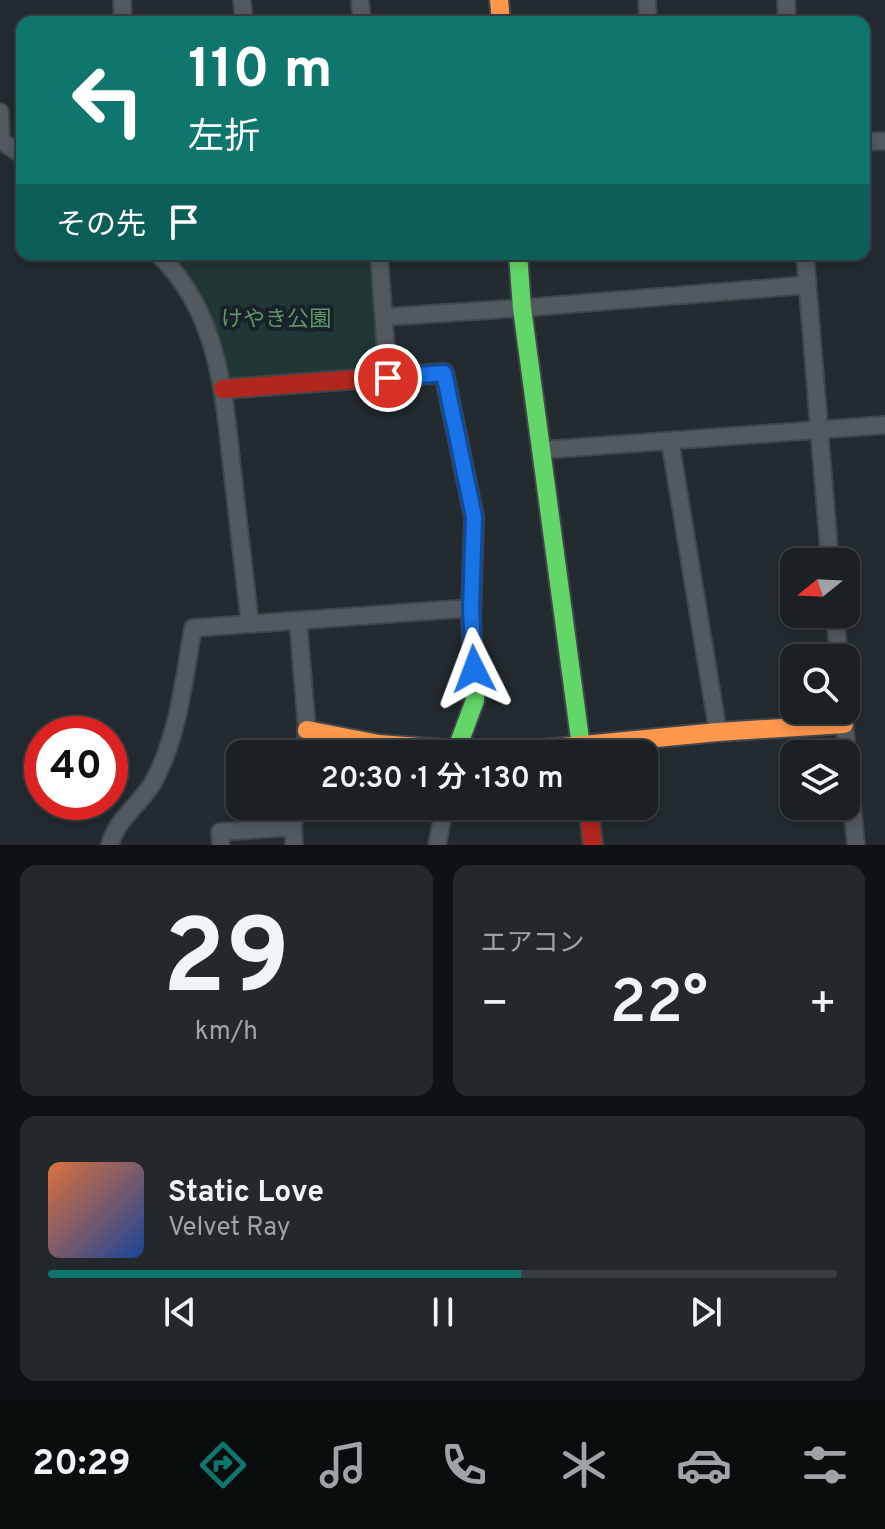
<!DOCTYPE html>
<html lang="ja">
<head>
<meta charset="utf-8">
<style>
	body { margin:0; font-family:Overpass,"Noto Sans JP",sans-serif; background:#23282c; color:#f1f3f6; height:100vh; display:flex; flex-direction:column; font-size:30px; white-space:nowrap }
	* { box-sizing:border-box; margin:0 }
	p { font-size:26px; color:#9fa3a6 }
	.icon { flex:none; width:44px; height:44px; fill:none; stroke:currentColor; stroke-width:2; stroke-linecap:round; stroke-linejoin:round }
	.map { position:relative; height:845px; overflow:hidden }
	.sheet { display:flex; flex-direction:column; gap:20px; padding:20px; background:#0e1214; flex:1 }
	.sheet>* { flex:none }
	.hud { position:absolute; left:16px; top:16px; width:854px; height:244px; border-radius:16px; box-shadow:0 4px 12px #0003,0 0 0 2px #383e41; background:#0f766e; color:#fff; overflow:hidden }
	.needle { width:52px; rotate:252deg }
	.controls { position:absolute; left:780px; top:548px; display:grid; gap:16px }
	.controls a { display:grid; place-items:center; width:80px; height:80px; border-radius:16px; background:#1a2024; box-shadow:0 4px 12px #0003,0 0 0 2px #383e41; font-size:40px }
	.speed { position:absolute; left:24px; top:716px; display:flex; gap:16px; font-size:40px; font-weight:700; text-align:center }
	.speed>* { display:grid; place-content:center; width:104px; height:104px; border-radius:50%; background:#1a2024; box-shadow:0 4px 12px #0003,0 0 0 2px #383e41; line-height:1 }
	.speed .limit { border:12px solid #d22; background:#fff; color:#111 }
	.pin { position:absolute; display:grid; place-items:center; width:68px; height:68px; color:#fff; margin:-34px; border:4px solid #fff; border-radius:50%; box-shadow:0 2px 8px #0007 }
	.me { position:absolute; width:88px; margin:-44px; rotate:357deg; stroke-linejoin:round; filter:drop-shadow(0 0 6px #0008) }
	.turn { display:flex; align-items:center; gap:28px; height:168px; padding:0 40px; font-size:36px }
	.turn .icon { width:104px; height:104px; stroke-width:2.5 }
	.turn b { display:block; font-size:56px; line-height:68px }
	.then { display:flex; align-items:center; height:76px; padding:0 40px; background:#0003; gap:16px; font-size:30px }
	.big { font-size:60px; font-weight:600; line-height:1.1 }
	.sheet .card { flex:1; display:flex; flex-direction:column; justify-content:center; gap:12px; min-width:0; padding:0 28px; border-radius:16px; background:#23282c }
	.sheet .dial { align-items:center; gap:0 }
	.dial b { font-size:104px; line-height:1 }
	.song { display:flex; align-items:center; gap:24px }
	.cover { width:96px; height:96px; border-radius:12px; background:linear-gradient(135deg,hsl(20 70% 55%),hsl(220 70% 35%)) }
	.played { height:8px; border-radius:4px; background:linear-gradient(90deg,#0f766e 60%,#383e41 60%) }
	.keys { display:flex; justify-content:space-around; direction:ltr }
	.heat { display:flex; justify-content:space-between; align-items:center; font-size:44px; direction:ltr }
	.sheet .tiles { flex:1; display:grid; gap:20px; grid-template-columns:1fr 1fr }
	.card:last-child { grid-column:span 2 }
	.trip { position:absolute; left:226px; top:740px; width:432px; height:80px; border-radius:16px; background:#1a2024; box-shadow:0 4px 12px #0003,0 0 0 2px #383e41; font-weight:600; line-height:80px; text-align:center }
	.dock { display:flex; height:128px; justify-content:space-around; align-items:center; background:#0a0d0e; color:#9fa3a6 }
	.dock .icon { width:56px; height:56px }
	.dock .current { color:#0f766e }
	.dock b { font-size:36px; color:#f1f3f6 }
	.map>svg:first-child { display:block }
</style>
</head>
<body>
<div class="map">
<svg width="885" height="845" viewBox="0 0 885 845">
	<rect width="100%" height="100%" fill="#232b30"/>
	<!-- green -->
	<path fill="#213735" d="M179 254H379L388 378 223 389 215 349 167 263Z"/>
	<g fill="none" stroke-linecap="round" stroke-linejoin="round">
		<!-- street casing -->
		<g stroke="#40474b" stroke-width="20">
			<g id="street">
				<path d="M122 0 123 22"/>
				<path d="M242 0 244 22"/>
				<path d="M360 0 362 22"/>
				<path d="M647 0 648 22"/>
				<path d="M786 0 787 22"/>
				<path d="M0 112 1 141"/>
				<path d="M0 140 22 155"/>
				<path d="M864 142 885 141"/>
				<path d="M158 254C220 313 224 396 233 477 239 526 244 575 250 624"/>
				<path d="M379 254 388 378"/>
				<path d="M805 254 830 562"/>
				<path d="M384 317 522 308 807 285"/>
				<path d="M670 441 718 732"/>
				<path d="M542 450 885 425"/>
				<path d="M835 614 839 658"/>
				<path d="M298 621 307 730 304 754"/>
				<path d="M843 710 856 845"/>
				<path d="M293 827 294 845"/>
				<path d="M110 845C116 818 143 803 155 779 179 732 184 679 193 628L471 608"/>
				<path d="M221 845 220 832 293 827 296 806"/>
				<path d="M437 845 445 806"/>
			</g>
		</g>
		<!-- fast casing -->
		<g stroke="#40474b" stroke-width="22">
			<g id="fast">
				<path d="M518 254 522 308 582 754"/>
				<path d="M455 754 475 700 471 618"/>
			</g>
		</g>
		<!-- slow casing -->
		<g stroke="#40474b" stroke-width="22">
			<g id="slow">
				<path d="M499 0 501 22"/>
				<path d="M307 730 379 744 501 753 718 732 844 724"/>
			</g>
		</g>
		<!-- jam casing -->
		<g stroke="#40474b" stroke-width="22">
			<g id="jam">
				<path d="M223 389 444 373 474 517 471 618"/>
				<path d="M588 806 593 845"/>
			</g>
		</g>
		<!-- street -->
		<use href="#street" stroke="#52595f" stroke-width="16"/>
		<!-- fast -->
		<use href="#fast" stroke="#63d668" stroke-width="18"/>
		<!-- slow -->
		<use href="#slow" stroke="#ff974d" stroke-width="18"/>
		<!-- jam -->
		<use href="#jam" stroke="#b3261e" stroke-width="18"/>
	</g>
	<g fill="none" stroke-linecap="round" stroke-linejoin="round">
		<!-- route casing -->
		<g stroke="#114b97" stroke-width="20">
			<path id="route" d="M388 378 444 373 474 517 471 608 474 669"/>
		</g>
		<!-- route -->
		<use href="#route" stroke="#1a73e8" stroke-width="14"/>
	</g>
	<g text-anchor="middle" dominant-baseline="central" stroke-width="8" stroke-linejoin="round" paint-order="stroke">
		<!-- park labels -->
		<g font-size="22" fill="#629465" stroke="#17222a">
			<text x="276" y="320">けやき公園</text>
		</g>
	</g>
</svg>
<div class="controls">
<a><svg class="needle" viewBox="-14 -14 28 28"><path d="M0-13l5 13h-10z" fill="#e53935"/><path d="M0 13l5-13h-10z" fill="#9fa3a6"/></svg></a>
<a><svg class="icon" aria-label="search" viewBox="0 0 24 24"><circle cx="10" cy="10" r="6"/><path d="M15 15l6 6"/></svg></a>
<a><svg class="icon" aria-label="layers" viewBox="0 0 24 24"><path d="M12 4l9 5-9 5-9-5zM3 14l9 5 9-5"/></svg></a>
</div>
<div class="speed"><div class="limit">40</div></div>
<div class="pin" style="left:388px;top:378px;background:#d93025"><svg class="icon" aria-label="arrive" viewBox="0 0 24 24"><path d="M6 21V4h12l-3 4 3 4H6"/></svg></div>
<svg class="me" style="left:474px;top:669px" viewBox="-20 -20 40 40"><path d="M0-17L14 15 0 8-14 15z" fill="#1a73e8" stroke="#fff" stroke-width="4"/></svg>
<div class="trip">20:30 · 1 分 · 130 m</div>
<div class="hud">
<div class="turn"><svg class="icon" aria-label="left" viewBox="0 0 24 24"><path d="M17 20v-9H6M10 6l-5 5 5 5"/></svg><div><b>110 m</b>左折</div></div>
<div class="then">その先<svg class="icon" aria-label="arrive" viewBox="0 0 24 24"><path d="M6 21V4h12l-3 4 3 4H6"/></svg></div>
</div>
</div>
<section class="sheet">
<div class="tiles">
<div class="card dial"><b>29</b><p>km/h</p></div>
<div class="card"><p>エアコン</p>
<div class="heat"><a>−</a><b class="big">22°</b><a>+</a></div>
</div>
<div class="card">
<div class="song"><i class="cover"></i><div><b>Static Love</b><p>Velvet Ray</p></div></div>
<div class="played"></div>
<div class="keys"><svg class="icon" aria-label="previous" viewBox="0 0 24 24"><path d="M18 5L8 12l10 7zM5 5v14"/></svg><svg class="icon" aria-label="pause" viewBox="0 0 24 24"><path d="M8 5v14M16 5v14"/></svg><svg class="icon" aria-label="next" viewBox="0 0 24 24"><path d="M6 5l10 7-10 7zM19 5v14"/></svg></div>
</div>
</div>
</section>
<nav class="dock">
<b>20:29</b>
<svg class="icon current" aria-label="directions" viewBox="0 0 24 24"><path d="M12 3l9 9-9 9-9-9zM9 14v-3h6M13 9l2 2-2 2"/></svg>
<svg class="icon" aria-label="music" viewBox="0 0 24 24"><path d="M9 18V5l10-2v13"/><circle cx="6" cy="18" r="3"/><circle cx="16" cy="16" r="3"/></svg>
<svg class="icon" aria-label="phone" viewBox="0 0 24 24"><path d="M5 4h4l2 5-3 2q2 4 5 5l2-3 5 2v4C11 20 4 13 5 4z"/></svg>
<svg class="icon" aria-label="climate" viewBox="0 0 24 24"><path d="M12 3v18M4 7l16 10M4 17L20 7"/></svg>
<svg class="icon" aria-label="car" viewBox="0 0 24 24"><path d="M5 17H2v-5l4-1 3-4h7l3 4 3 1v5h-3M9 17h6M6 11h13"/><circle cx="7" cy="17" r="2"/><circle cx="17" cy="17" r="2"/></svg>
<svg class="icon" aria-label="filters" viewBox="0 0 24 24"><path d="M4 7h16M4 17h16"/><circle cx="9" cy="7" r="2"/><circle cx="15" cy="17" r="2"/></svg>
</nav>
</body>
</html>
